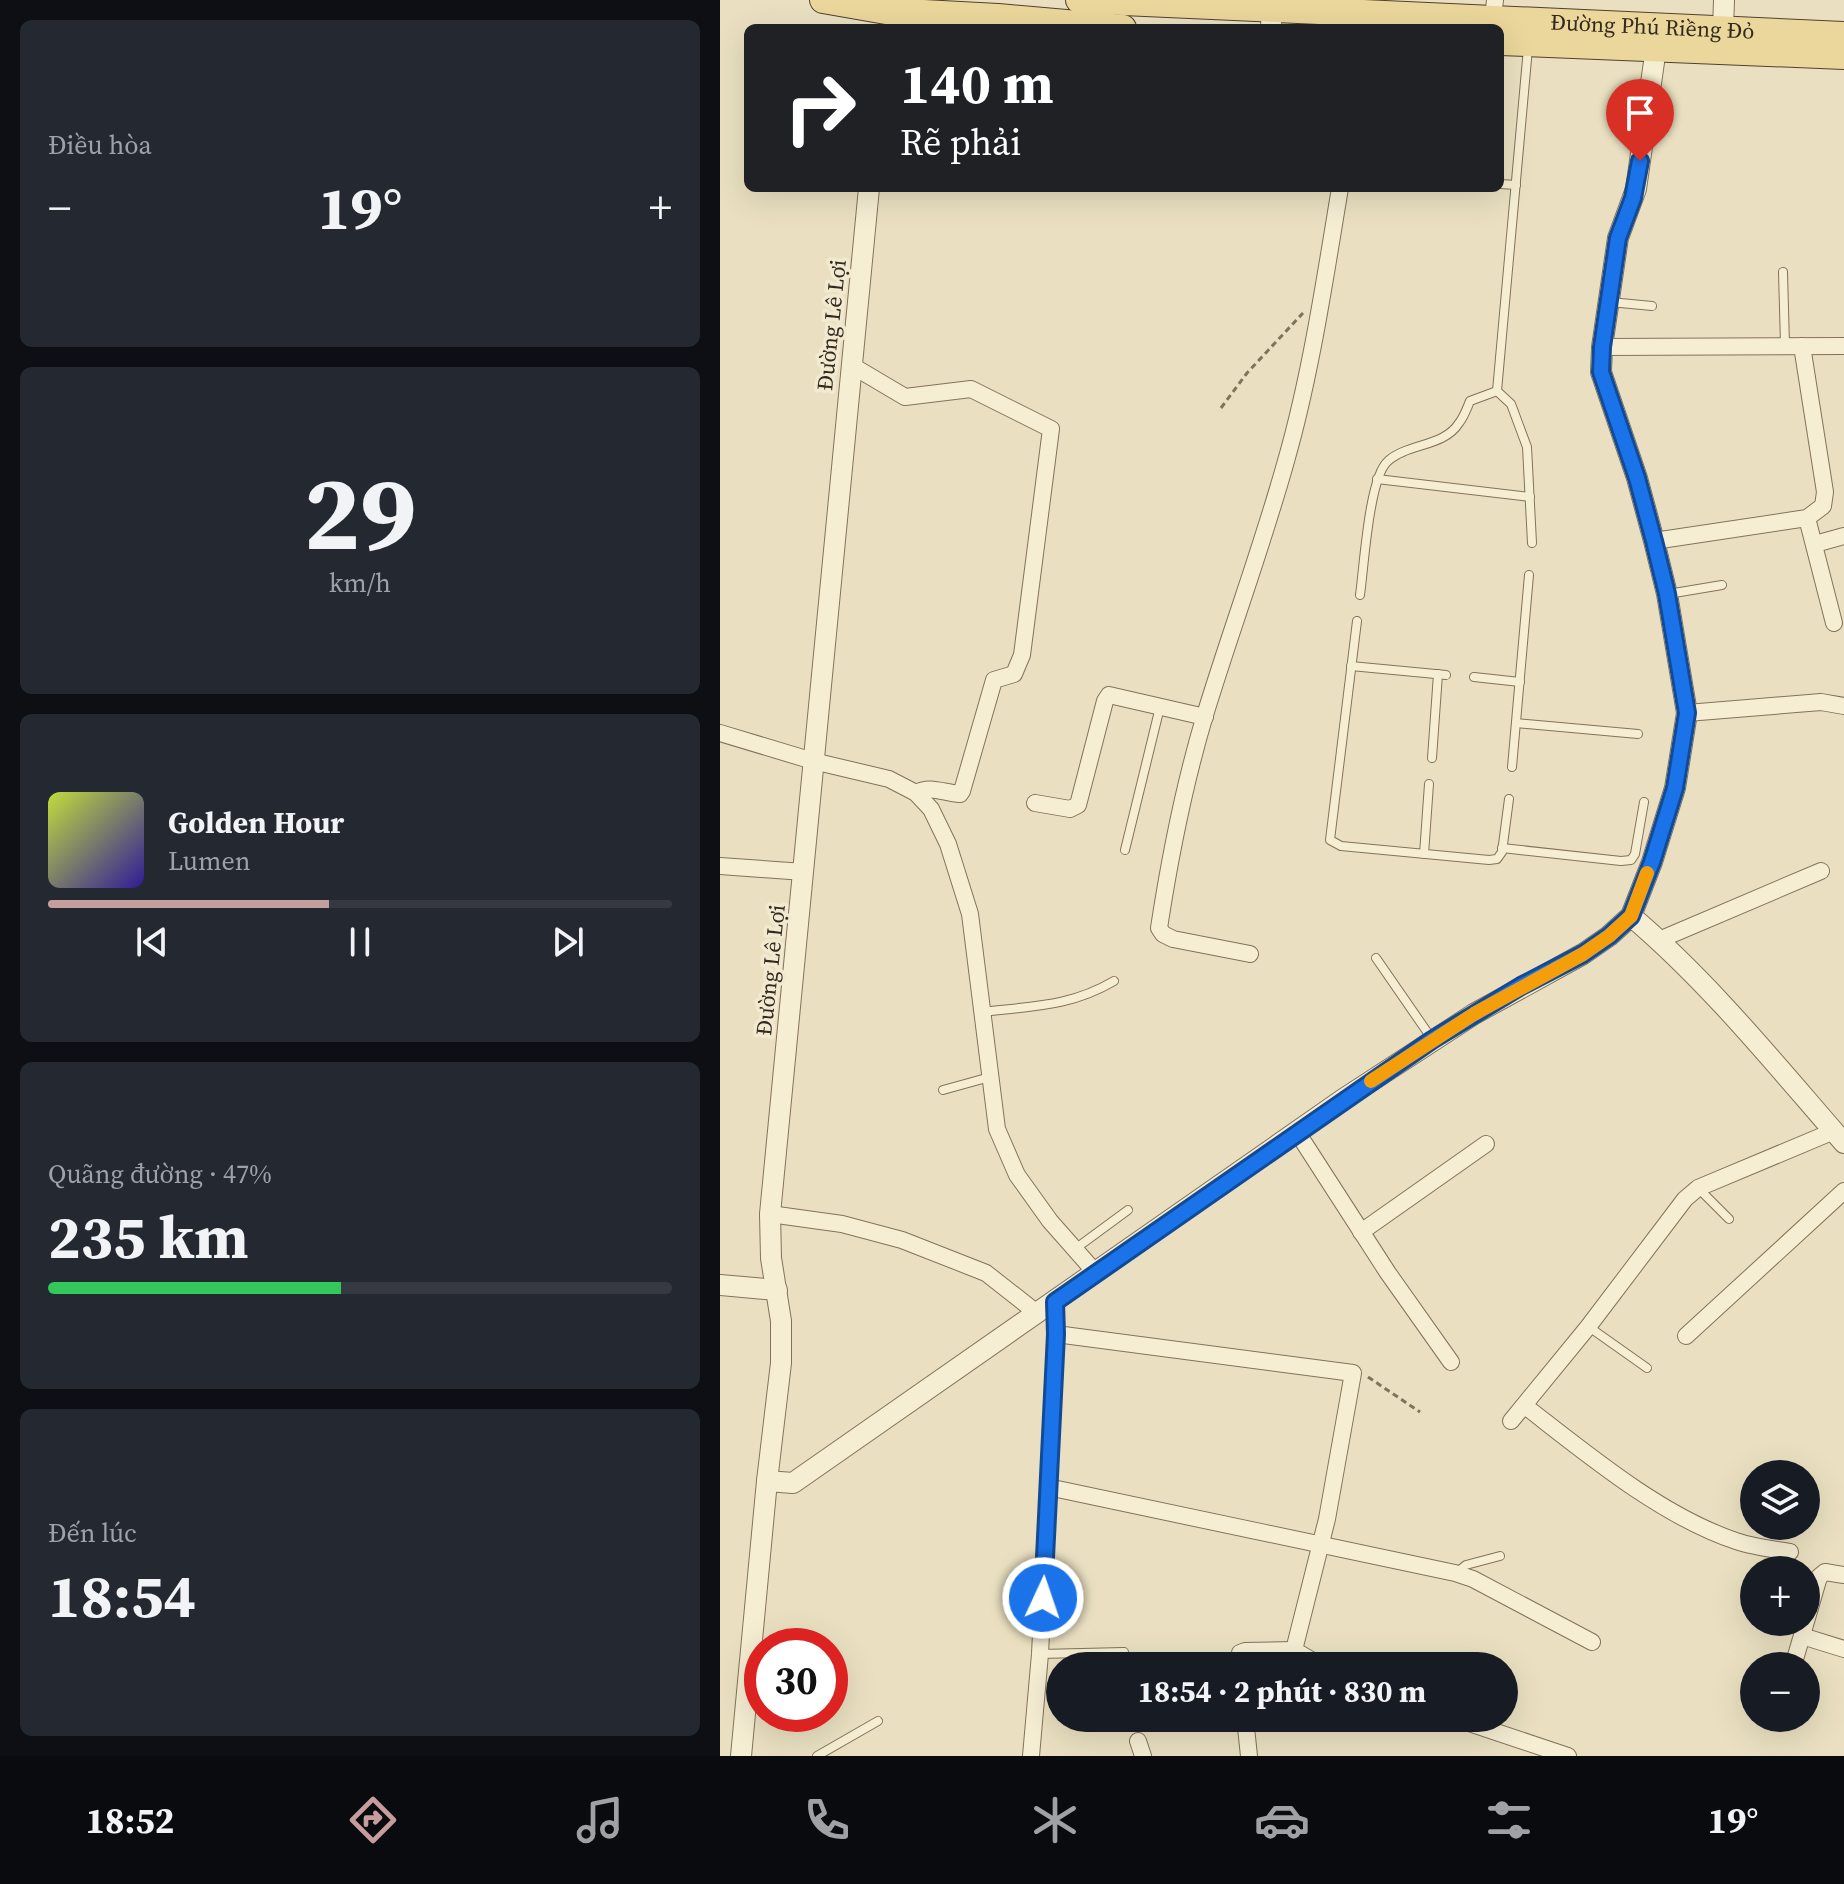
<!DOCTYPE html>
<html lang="vi">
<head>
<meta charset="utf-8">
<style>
	body { margin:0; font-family:"Source Serif 4",serif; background:#242831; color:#f1f3f6; height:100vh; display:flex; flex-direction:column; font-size:30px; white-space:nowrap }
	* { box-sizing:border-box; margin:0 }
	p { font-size:26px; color:#9ea1a6 }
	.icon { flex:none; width:44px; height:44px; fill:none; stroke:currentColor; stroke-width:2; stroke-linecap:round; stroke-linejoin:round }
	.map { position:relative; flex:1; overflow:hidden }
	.drawer { display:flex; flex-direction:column; gap:20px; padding:20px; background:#0d0f14; width:720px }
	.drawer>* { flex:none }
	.hud { position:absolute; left:24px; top:24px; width:760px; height:168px; border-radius:12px; box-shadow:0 8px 32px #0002; background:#202124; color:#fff; overflow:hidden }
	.fabs { position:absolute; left:1020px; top:1460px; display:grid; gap:16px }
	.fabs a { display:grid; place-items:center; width:80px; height:80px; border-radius:50%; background:#171b24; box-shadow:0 8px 32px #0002; font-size:40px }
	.speed { position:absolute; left:24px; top:1628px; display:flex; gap:16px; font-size:40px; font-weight:700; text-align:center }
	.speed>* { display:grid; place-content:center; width:104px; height:104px; border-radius:50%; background:#171b24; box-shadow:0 8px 32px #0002; line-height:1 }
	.speed .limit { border:12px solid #d22; background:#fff; color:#111 }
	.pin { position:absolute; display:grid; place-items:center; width:68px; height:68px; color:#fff; margin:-82px -34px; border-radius:50% 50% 50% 0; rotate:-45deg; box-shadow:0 0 8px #0007 }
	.pin .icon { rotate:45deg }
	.me { position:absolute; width:88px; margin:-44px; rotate:3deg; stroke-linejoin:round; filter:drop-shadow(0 0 6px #0008) }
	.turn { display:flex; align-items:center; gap:28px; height:168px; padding:0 24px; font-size:36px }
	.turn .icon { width:104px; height:104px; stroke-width:2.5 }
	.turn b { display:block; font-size:56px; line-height:68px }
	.big { font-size:60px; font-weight:700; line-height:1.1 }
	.drawer .widget { flex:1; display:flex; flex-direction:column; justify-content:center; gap:12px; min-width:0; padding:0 28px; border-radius:12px; background:#242831 }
	.drawer .dial { align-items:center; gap:0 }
	.dial b { font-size:104px; line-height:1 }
	.song { display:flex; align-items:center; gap:24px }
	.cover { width:96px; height:96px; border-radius:12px; background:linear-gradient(135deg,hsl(70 70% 55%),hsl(250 70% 35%)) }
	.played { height:8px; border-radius:4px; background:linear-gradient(90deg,#c49d9c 45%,#363941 45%) }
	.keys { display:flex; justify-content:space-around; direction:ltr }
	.heat { display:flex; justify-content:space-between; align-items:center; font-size:44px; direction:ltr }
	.charge { height:12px; border-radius:6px; background:linear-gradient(90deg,#34c759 47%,#363941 0) }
	.trip { position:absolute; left:326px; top:1652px; width:472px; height:80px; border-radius:40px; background:#171b24; box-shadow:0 8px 32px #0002; font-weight:700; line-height:80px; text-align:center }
	.dock { display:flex; height:128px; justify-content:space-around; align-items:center; background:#090b0e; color:#9ea1a6 }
	.dock .icon { width:56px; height:56px }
	.dock .active { color:#c49d9c }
	.dock b { font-size:36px; color:#f1f3f6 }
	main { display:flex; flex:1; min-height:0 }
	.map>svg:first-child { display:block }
</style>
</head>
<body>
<main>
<section class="drawer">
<div class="widget"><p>Điều hòa</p>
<div class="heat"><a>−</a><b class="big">19°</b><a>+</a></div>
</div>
<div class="widget dial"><b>29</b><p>km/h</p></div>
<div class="widget">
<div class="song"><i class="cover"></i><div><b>Golden Hour</b><p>Lumen</p></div></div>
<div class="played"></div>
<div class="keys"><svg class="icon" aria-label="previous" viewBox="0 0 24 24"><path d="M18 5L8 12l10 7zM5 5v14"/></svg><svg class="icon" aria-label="pause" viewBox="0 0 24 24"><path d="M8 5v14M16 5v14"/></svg><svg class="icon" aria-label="next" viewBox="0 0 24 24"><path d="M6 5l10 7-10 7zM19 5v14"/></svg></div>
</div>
<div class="widget"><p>Quãng đường · 47%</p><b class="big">235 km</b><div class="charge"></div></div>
<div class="widget"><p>Đến lúc</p><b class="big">18:54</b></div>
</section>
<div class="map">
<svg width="1124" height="1756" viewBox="0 0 1124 1756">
	<rect width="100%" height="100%" fill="#eae0c1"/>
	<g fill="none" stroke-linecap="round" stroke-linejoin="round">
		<!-- service casing -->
		<g stroke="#82725a" stroke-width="10">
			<g id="service">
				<path d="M780 184 796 185"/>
				<path d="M1063 272 1065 345"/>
				<path d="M890 302 932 306"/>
				<path d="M777 391 808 48"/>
				<path d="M777 391 791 404 807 447 812 543"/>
				<path d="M657 479 810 497"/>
				<path d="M948 594 1002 585"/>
				<path d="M640 595C644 567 649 477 668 461 688 443 724 447 739 423 744 417 747 408 750 401L777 391"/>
				<path d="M637 621 610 840 621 846 769 860 777 859 782 852 789 799"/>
				<path d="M631 666 726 675"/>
				<path d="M754 677 800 682"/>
				<path d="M796 723 918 734"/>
				<path d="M712 758 718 674"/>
				<path d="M792 767 809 575"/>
				<path d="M782 848 901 861 911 860 915 854 924 802"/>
				<path d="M405 850 440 707"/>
				<path d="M704 854 709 784"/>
				<path d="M656 958 712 1039"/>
				<path d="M262 1012C311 1006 350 1007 394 981"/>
				<path d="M223 1090 270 1077"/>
				<path d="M978 1188 1009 1219"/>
				<path d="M355 1249 408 1210"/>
				<path d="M869 1327 927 1368"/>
				<path d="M736 1573 746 1565 780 1556"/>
				<path d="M320 1654 404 1652"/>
				<path d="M97 1756 158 1721"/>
			</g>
		</g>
		<!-- minor casing -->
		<g stroke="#82725a" stroke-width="18">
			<g id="minor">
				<path d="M773 18 775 0"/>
				<path d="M882 347 1124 346"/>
				<path d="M131 365 185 397 251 389 331 429 302 655 294 674 274 680 242 791 240 794C224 793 210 785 196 793"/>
				<path d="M1087 518 1114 623"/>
				<path d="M934 541 1087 518 1103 506 1105 492 1082 346"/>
				<path d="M1095 544 1124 536"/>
				<path d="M967 713 1101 702 1124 706"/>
				<path d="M0 733 93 761 169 779 196 793 211 809 228 844 250 914 277 1129 297 1175 330 1221 375 1272"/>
				<path d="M315 803 350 809 358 805 385 701 389 695 485 717"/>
				<path d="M0 866 84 872"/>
				<path d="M939 940 1101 871"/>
				<path d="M530 954 453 939 443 934 439 928C450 856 464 785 485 715 511 630 542 547 566 461 591 374 605 278 620 188"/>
				<path d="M577 1132 668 1273 731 1362"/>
				<path d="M50 1214 122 1224 182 1240 266 1273 317 1313"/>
				<path d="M641 1232 766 1144"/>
				<path d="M336 1334 633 1373 607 1519 574 1650 601 1666"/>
				<path d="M966 1336 1124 1191"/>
				<path d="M805 1406C867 1454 941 1516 1016 1541 1033 1547 1052 1549 1070 1552"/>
				<path d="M791 1421 868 1327 965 1199 978 1188 1114 1131"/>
				<path d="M328 1487 735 1573 753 1579 872 1642"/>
				<path d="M1082 1636 1124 1649"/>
				<path d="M519 1666 520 1653 525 1651 574 1650"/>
				<path d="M1073 1666 1099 1577 1105 1572 1124 1575"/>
				<path d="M525 1718 529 1756"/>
				<path d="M734 1718 848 1756"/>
				<path d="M418 1741 423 1756"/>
				<path d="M311 1756 320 1654 336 1334 335 1302"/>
			</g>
		</g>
		<!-- tertiary casing -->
		<g stroke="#82725a" stroke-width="22">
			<g id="tertiary">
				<path d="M551 28 552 0"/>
				<path d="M1003 30 1004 0"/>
				<path d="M911 916C989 982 1056 1065 1124 1143"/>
				<path d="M0 1285 57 1290"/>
				<path d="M47 1481 73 1483 622 1100 754 1014 863 954 889 936 911 916 932 862 955 788 967 713 947 594 934 541 917 478 881 372 882 347 898 238 916 189 936 48"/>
				<path d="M21 1756 47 1481 61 1363V1321L51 1258 50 1214 149 188"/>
			</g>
		</g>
		<!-- primary casing -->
		<g stroke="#50402e" stroke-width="28">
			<g id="primary">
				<path d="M103 0 166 11 278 17 403 28"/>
				<path id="s1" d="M359 0 1124 35"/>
				<path d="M780 42 1124 56"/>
			</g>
		</g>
		<!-- path -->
		<g stroke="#82725a" stroke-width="3" stroke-dasharray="6 4" stroke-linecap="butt">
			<path d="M501 408 527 373 583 313"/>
			<path d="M648 1377 700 1412"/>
		</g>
		<!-- service -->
		<use href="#service" stroke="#f6eed3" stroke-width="8"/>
		<!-- minor -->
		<use href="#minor" stroke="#f6eed3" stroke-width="16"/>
		<!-- tertiary -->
		<use href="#tertiary" stroke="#f6eed3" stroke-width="20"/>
		<!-- primary -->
		<use href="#primary" stroke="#ebd79b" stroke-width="26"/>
	</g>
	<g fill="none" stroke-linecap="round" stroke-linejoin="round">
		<!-- route casing -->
		<g stroke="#114b97" stroke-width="20">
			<path id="route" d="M323 1598 336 1334 335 1302 712 1040 801 986 863 954 889 936 911 916 932 862 955 788 967 713 947 594 934 541 917 478 881 372 882 347 898 238 913 198 920 161"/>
		</g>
		<!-- route -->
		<use href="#route" stroke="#1a73e8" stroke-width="14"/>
		<!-- slow -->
		<path stroke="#f59e0b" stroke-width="14" d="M651 1081 754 1014 863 954 889 936 911 916 927 873"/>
	</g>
	<g text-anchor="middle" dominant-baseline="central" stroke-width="7" stroke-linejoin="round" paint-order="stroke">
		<!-- street labels -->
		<g font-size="22" fill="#33291d" stroke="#f2ead0">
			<text stroke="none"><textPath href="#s1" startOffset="574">Đường Phú Riềng Đỏ</textPath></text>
			<text transform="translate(111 325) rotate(-84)">Đường Lê Lợi</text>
			<text transform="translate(50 970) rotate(-84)">Đường Lê Lợi</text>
		</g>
	</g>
</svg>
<div class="fabs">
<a><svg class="icon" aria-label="layers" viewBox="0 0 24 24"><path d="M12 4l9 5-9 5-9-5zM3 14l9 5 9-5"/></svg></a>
<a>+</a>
<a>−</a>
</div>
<div class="speed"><div class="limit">30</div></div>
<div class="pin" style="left:920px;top:161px;background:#d93025"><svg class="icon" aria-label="arrive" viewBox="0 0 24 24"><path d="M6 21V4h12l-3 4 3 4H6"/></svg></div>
<svg class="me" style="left:323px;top:1598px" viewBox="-20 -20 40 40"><circle r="17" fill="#1a73e8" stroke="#fff" stroke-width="3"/><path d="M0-11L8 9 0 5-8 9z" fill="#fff"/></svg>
<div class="trip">18:54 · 2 phút · 830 m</div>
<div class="hud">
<div class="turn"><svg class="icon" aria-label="right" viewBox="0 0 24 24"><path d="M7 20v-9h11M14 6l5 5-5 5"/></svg><div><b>140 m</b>Rẽ phải</div></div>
</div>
</div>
</main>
<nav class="dock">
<b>18:52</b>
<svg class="icon active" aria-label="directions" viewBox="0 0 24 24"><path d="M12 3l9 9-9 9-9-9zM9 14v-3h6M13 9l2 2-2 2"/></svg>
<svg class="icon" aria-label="music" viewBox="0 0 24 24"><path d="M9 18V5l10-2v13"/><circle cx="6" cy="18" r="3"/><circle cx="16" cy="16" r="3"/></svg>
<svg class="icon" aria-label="phone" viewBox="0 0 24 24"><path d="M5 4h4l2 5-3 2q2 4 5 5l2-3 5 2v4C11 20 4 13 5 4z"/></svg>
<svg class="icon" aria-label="climate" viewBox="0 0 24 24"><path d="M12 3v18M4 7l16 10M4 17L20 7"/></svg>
<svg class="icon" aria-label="car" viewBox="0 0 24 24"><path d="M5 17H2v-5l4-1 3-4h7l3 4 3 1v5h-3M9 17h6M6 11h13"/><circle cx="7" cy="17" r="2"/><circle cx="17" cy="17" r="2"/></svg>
<svg class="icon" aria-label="filters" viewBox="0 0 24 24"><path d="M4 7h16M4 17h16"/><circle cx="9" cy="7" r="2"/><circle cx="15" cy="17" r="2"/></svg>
<b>19°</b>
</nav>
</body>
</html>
